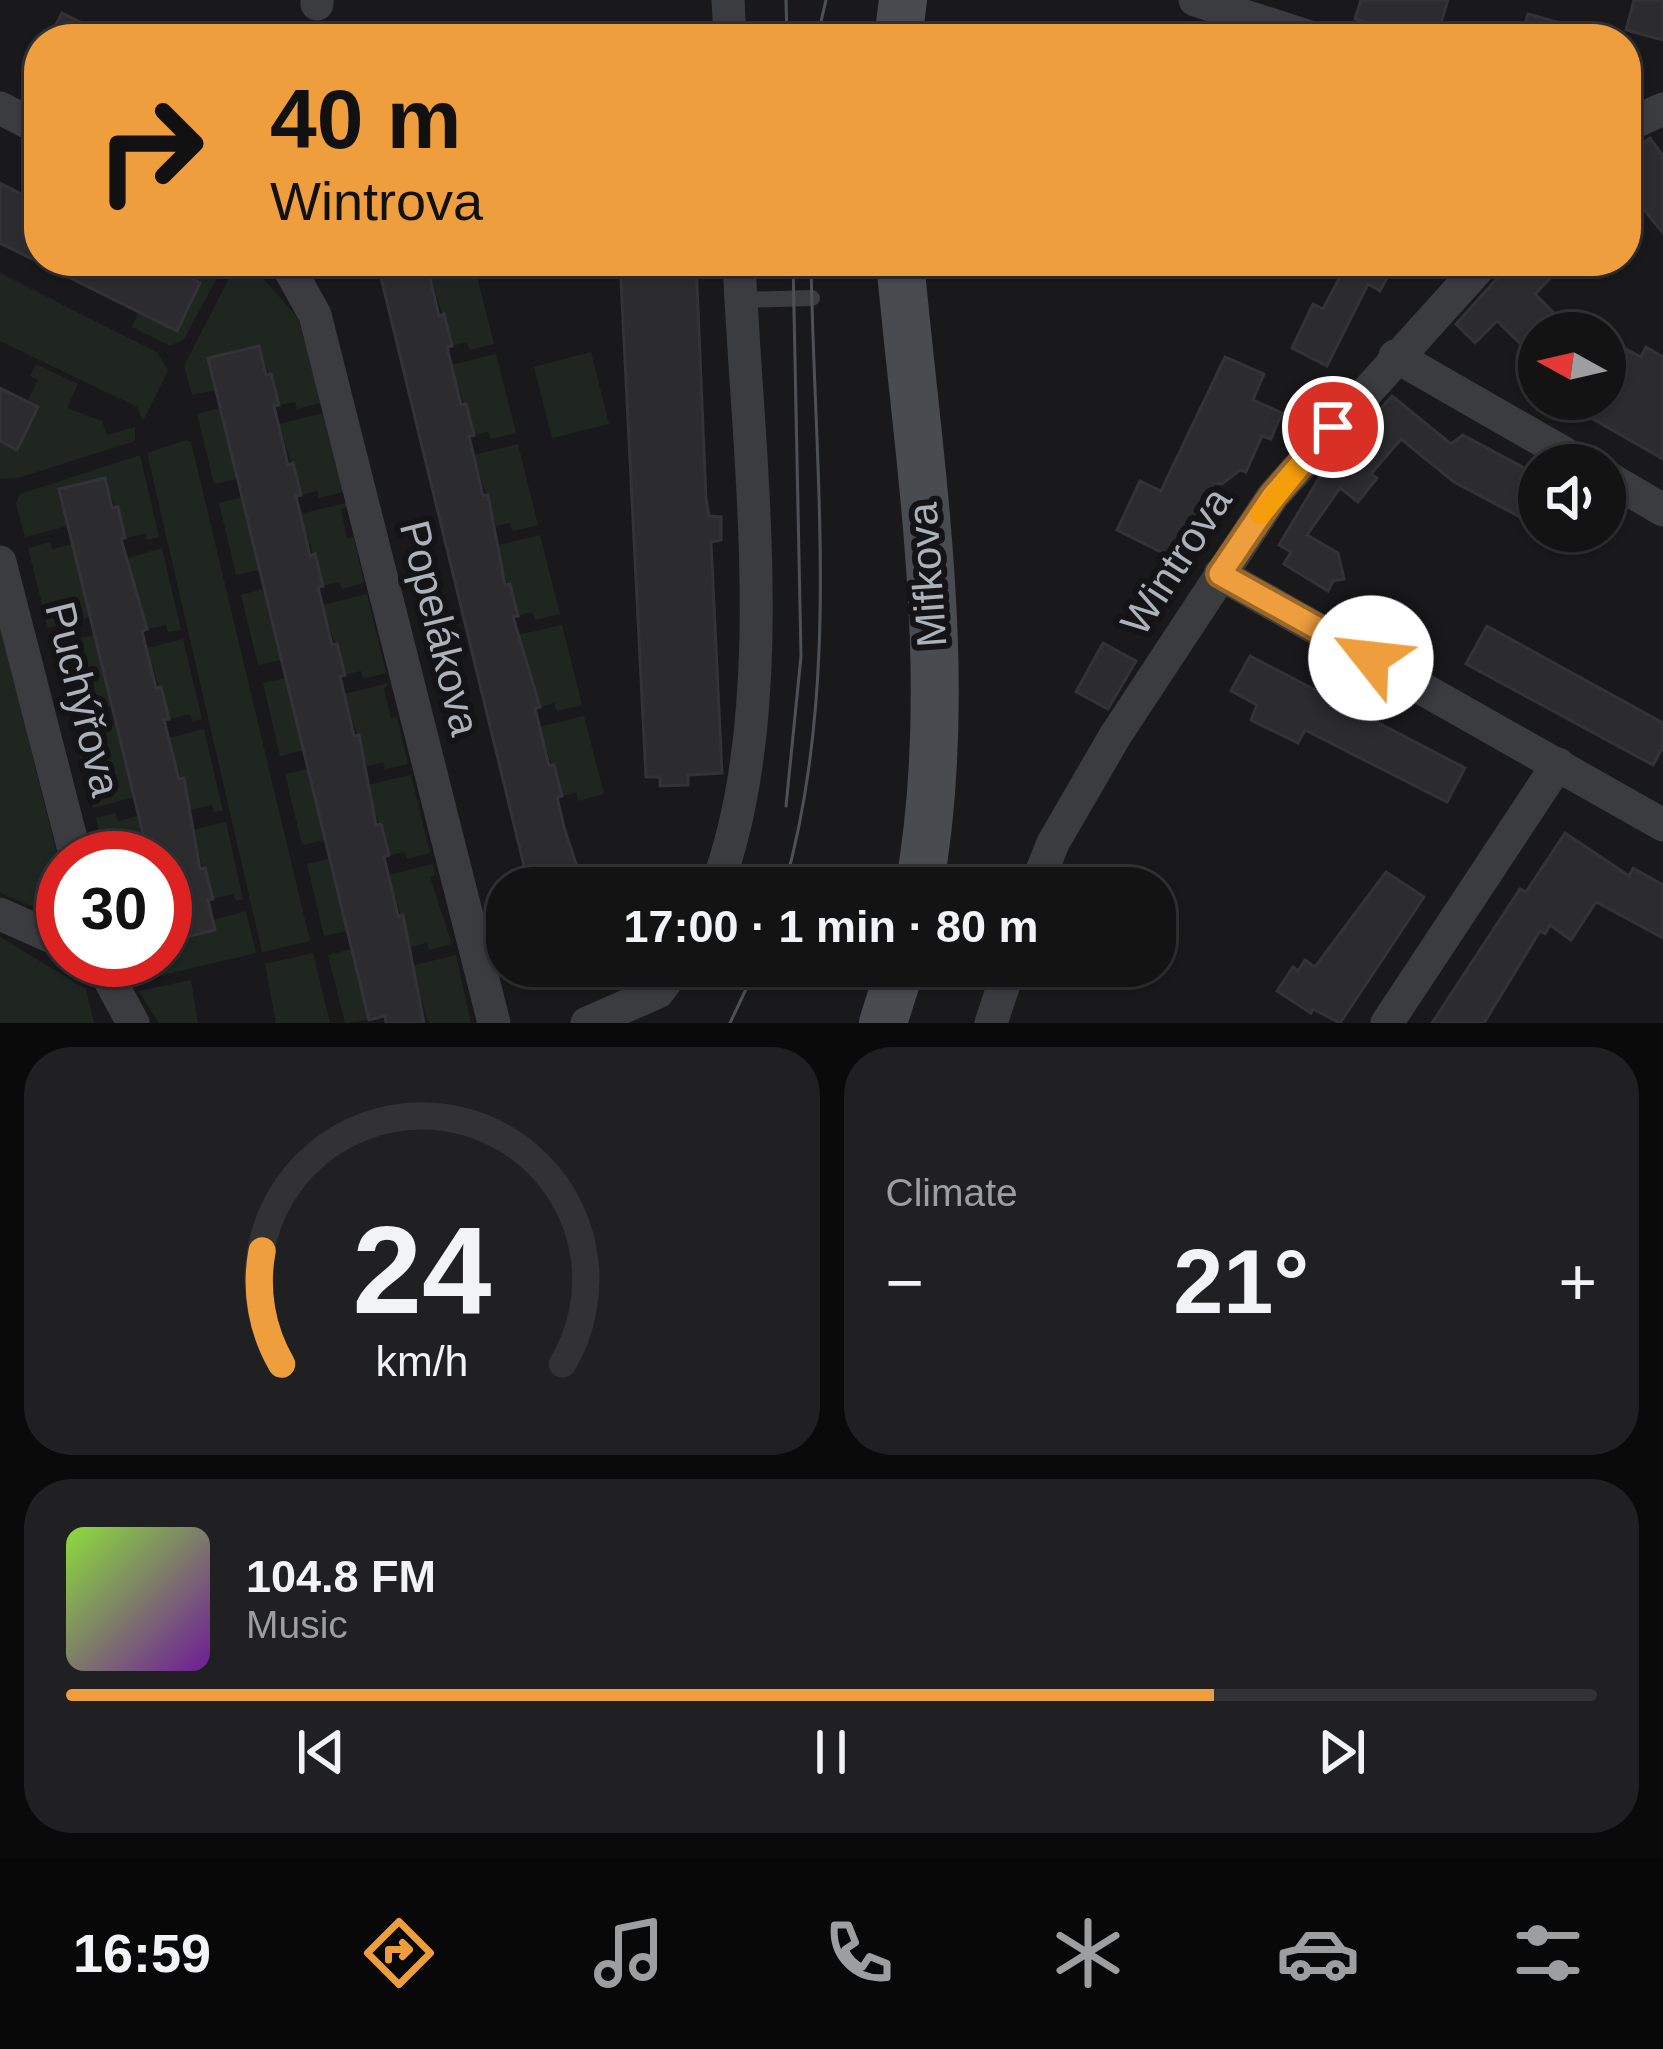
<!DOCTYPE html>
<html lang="en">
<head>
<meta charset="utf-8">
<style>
	body { margin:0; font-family:Helvetica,sans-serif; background:#202022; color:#f1f3f6; height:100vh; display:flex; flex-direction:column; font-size:45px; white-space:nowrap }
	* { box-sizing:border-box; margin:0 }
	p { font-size:39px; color:#9d9ea0 }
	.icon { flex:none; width:66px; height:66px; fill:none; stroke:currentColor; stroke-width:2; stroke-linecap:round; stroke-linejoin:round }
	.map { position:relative; height:1023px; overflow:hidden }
	.drawer { display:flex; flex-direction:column; gap:24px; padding:24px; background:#0a0a0b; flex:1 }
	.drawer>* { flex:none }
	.hud { position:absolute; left:24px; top:24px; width:1617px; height:252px; border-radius:48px; box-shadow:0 3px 9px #0004,0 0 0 3px #323234; background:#ef9e3d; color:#111; overflow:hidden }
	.needle { width:78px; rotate:278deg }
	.tools { position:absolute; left:1518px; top:312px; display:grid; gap:24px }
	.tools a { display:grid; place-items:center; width:108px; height:108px; border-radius:50%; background:#131314; box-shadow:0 3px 9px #0004,0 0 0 3px #323234; font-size:60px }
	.speed { position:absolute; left:36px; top:831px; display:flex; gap:24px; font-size:60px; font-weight:700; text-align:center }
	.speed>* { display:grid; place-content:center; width:156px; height:156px; border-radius:50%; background:#131314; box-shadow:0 3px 9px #0004,0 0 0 3px #323234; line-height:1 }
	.speed .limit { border:18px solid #d22; background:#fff; color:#111 }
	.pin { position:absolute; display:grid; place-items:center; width:102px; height:102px; color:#fff; margin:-51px; border:6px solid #fff; border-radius:50%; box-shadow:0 3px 12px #0007 }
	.me { position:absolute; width:132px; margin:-66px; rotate:299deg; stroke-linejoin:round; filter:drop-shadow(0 0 9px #0008) }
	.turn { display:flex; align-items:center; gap:42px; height:252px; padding:0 48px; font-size:54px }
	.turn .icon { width:156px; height:156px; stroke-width:2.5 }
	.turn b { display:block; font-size:84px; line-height:102px }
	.big { font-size:90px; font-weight:800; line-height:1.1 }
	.drawer .widget { flex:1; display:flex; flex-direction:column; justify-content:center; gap:18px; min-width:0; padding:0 42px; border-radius:48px; background:#202022 }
	.drawer .dial { align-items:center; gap:0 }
	.dial svg { height:312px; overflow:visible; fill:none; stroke:#323234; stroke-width:7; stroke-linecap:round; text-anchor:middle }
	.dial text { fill:#f1f3f6; stroke:none }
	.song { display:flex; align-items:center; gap:36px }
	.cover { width:144px; height:144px; border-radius:18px; background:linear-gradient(135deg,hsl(90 70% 55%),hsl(280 70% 35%)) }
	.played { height:12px; border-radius:6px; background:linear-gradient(90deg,#ef9e3d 75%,#323234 75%) }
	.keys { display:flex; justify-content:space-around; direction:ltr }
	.heat { display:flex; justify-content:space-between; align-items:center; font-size:66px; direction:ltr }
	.drawer .tiles { flex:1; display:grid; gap:24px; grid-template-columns:1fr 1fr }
	.widget:last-child { grid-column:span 2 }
	.trip { position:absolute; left:486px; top:867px; width:690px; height:120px; border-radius:48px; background:#131314; box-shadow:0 3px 9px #0004,0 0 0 3px #323234; font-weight:800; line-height:120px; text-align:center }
	.dock { display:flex; height:192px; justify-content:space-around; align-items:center; background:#080808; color:#9d9ea0 }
	.dock .icon { width:84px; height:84px }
	.dock .active { color:#ef9e3d }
	.dock b { font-size:54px; color:#f1f3f6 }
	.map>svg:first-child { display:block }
</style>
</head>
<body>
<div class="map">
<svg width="1663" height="1023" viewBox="0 0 1663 1023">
	<rect width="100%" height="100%" fill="#19191b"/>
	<!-- green -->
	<g fill="#1f261f">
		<path d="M198 261H226L184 339 170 346 132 327 139 311 177 330 200 284 190 278Z"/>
		<path d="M238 261H248L298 318 321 403 297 409 295 402 279 405 259 346 208 358 216 390 192 395 184 366Z"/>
		<path d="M473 261 494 344 469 350 467 342 452 346 429 271Z"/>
		<path d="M0 273 157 352 168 371 143 421 137 407 0 341Z"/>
		<path d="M591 352 609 424 552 438 534 367Z"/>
		<path d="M496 354 516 433 491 439 488 432 474 435 451 365Z"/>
		<path d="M36 364 78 384 67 408 102 421 107 435 135 427V441L18 478 0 479V441L17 449 37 407 27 402 38 380 30 376Z"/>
		<path d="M220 408 237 479 214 484 197 414Z"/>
		<path d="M323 413 343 492 319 498 317 491 301 495 279 424Z"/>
		<path d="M186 440 191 442 310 941 262 952 147 453Z"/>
		<path d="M518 444 538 525 513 531 510 523 496 526 473 455Z"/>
		<path d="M140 455 159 537 147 540 145 534 125 538 105 478 59 490 68 526 25 537 16 504 20 494Z"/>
		<path d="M242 497 260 570 236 575 219 503Z"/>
		<path d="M346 503 347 507 341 509 347 538 354 537 364 583 342 589 339 582 323 586 300 514Z"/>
		<path d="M540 535 560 614 535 620 532 612 518 616 495 546Z"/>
		<path d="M50 542 52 549 72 544 90 617 48 628 28 548Z"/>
		<path d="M162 548 181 630 168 632 166 625 147 629 125 559Z"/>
		<path d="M264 588 281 660 258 665 241 595Z"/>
		<path d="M367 594 386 673 363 679 361 671 345 675 322 605Z"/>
		<path d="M562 625 582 705 557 711 554 703 540 707 517 635Z"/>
		<path d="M0 626 63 879V913L55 916 0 893Z"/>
		<path d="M71 633 74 640 94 635 112 706 70 717 50 639Z"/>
		<path d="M183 639 202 719 193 721 190 714 169 719 147 648Z"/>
		<path d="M286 678 304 750 280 756 263 683Z"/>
		<path d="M389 683 384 689 391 718 397 717 408 764 385 769 383 762 367 766 344 694Z"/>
		<path d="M584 716 604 794 578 801 576 793 562 796 539 727Z"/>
		<path d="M93 722 96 729 116 724 134 797 93 808 73 728Z"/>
		<path d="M204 729 223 811 214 812 212 805 191 810 169 738Z"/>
		<path d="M308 769 325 840 302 845 285 774Z"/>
		<path d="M411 775 430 853 407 859 405 852 389 855 366 785Z"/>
		<path d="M115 813 118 821 138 816 149 858H106L96 818Z"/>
		<path d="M226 822 243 899 236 901 233 894 213 899 191 830Z"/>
		<path d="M330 858 348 931 324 936 307 864Z"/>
		<path d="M433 864 435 875 430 877 452 944 429 950 427 943 411 947 388 875Z"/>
		<path d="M246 911 256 953 137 981 132 960H165V926L169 941 214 931 213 920Z"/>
		<path d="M0 937 86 989 94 1023H0Z"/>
		<path d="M352 949 369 1020 345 1023 328 955Z"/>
		<path d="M313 953 330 1023H276L265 964Z"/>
		<path d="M456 955 471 1023H429L410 966Z"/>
		<path d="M191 980 198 1023H159L139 991Z"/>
	</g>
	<!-- building -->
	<g fill="#2c2c2f" stroke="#333337" stroke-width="3">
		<path d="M1361 0H1448L1436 39 1355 19Z"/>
		<path d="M1634 0H1663V40L1626 30Z"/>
		<path d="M62 13 115 39H49Z"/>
		<path d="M1528 14 1593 32 1592 39H1521Z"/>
		<path d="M1650 138 1663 156V233L1635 199 1626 207V155Z"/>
		<path d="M0 183 39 203V261H177L173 269 200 283 177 331 0 243Z"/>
		<path d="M377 261H426L439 316 444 314 452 346 447 347 461 405 466 404 474 435 469 436 483 496 488 495 505 585 510 584 518 616 513 617 540 707 535 708 549 766 554 765 562 796 557 797 564 827 584 888H546L542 870 526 874Z"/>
		<path d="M620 261H696L706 499 709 516 721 517V540L711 542 722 773 688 775V785L660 786V777H646Z"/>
		<path d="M1326 261H1396L1380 291 1368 284 1327 366 1292 348 1313 304 1323 309 1343 271Z"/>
		<path d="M1513 261H1567L1535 294 1559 318 1539 333V362L1497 321 1475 343 1456 324Z"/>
		<path d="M259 346 266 375 271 374 279 405 274 406 288 465 293 463 301 495 296 496 310 556 315 554 323 586 318 587 332 645 337 644 345 675 340 676 354 736 359 735 376 825 381 824 389 855 384 857 398 916 403 915 424 1023H386L385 1016 369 1020 242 497 208 358Z"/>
		<path d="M1646 347 1663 357V459L1558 399H1605V361L1614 366 1624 348 1641 357Z"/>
		<path d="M1225 357 1264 374 1253 400 1282 413 1271 439 1262 436 1246 472 1240 470 1222 484 1214 483 1173 558 1117 530 1140 481 1161 491Z"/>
		<path d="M0 388 38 407 17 450 0 441Z"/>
		<path d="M1392 396 1451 444 1463 435 1539 476V527L1454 482 1401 439 1371 474 1377 478 1358 502 1340 488 1307 535 1338 553 1344 579 1333 581 1328 591 1284 564 1291 552 1279 545 1321 475Z"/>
		<path d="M105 478 112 508 118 507 125 538 121 539 147 629 142 631 156 688 161 687 169 719 164 720 179 779 184 778 200 869 205 868 213 899 208 900 215 930 169 941 165 858H149L59 489Z"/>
		<path d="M1487 626 1663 723V747L1653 765 1466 664Z"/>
		<path d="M1103 643 1136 661 1108 709 1076 692Z"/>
		<path d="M1250 656 1465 768 1447 802 1305 730 1298 743 1251 720 1257 705 1231 691Z"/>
		<path d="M1565 833 1629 876 1633 868 1663 885V938L1596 902 1571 940 1550 925 1545 934 1540 931 1484 1023H1432L1520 889 1526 892Z"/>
		<path d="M1386 872 1424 897 1340 1023 1313 1009 1311 1013 1277 991 1293 967 1298 971 1305 960 1315 967Z"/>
	</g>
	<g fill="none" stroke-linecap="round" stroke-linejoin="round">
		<!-- lane -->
		<path stroke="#3a3c40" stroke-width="16" d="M741 300 812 298"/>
		<!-- street -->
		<g stroke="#3a3c40" stroke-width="33">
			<path d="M728 0 730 39"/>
			<path d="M1195 0 1316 39"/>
			<path d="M317 4V0"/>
			<path d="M0 108 39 128"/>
			<path d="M1626 126 1663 109"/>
			<path d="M285 261 315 315 494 1023"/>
			<path d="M1395 356 1585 465"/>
			<path d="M1605 476 1663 510"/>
			<path d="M0 562 76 858"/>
			<path d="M1220 574 1663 825"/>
			<path d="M716 888C784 707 747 453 739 261"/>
			<path d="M1035 888 1053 843 1115 736 1273 496 1485 261"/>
			<path d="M0 914 63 942"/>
			<path d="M99 960 133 1023"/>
			<path d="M587 1023 658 992 677 966"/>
			<path d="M991 1023 1010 966"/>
			<path d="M1387 1023 1558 764"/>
		</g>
		<!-- secondary -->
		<g stroke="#484b50" stroke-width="48">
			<path d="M898 39 903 0"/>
			<path d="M900 261C919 468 956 681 919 888"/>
			<path d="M883 1023 901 966"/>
		</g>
		<!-- tram -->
		<g stroke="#4d5055" stroke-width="3">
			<path d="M786 0 787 39"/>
			<path d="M817 39 826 0"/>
			<path d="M786 806 801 656 793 261"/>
			<path d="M784 888C842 684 814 470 811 261"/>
			<path d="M730 1023 757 966"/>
		</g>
	</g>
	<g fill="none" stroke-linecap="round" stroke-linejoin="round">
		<!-- route casing -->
		<g stroke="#9b6728" stroke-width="30">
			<path id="route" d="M1333 427 1273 496 1220 574 1371 658"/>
		</g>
		<!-- route -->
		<use href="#route" stroke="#ef9e3d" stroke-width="21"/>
		<!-- slow -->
		<path stroke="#f59e0b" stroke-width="21" d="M1261 514 1306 458"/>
	</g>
	<g text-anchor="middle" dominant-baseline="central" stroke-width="12" stroke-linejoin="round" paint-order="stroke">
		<!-- street labels -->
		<g font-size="42" fill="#acb2ba" stroke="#141416">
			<text transform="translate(1176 561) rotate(-57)">Wintrova</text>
			<text transform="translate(927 575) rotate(-94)">Mifkova</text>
			<text transform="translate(440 628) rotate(76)">Popelákova</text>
			<text transform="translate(83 699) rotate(76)">Puchýřova</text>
		</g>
	</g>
</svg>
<div class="tools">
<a><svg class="needle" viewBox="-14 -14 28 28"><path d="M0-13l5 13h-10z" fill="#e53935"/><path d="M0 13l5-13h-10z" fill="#9d9ea0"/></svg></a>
<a><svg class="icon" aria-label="sound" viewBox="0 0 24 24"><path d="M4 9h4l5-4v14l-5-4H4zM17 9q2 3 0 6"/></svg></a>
</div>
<div class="speed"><div class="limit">30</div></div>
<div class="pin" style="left:1333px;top:427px;background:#d93025"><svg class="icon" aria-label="arrive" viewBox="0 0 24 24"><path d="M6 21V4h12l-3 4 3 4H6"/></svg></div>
<svg class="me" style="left:1371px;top:658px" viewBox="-20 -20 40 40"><circle r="19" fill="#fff"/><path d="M0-13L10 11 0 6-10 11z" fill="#ef9e3d"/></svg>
<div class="trip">17:00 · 1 min · 80 m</div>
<div class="hud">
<div class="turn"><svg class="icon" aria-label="right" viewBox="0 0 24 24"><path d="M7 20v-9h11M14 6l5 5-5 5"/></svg><div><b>40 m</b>Wintrova</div></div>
</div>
</div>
<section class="drawer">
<div class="tiles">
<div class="widget dial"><svg viewBox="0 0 100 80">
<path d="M14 69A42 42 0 1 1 86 69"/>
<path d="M14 69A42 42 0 0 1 9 40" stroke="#ef9e3d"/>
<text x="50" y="56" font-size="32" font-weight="700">24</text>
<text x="50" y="72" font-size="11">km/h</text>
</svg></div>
<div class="widget"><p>Climate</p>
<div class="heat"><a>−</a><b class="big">21°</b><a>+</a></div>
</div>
<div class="widget">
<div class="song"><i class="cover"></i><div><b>104.8 FM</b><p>Music</p></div></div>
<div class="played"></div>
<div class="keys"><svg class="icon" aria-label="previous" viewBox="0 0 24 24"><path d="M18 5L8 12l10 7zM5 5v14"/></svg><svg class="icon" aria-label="pause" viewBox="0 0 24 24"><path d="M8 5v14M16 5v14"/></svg><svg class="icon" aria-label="next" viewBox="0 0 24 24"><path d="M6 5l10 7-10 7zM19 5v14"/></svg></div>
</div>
</div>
</section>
<nav class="dock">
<b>16:59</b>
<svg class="icon active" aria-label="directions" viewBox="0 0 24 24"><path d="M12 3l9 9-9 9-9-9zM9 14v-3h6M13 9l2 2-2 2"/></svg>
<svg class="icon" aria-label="music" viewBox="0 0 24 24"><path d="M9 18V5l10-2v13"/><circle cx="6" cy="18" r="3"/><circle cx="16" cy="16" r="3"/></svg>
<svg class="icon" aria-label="phone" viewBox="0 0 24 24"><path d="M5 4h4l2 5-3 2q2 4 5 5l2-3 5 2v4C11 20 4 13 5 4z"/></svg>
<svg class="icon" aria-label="climate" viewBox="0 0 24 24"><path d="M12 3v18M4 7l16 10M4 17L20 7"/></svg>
<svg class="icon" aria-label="car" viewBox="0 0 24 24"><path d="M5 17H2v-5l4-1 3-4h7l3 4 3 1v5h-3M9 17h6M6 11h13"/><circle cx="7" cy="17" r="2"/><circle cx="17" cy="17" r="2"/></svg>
<svg class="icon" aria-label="filters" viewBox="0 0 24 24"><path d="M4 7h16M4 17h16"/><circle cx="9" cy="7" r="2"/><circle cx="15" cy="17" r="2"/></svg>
</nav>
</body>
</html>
